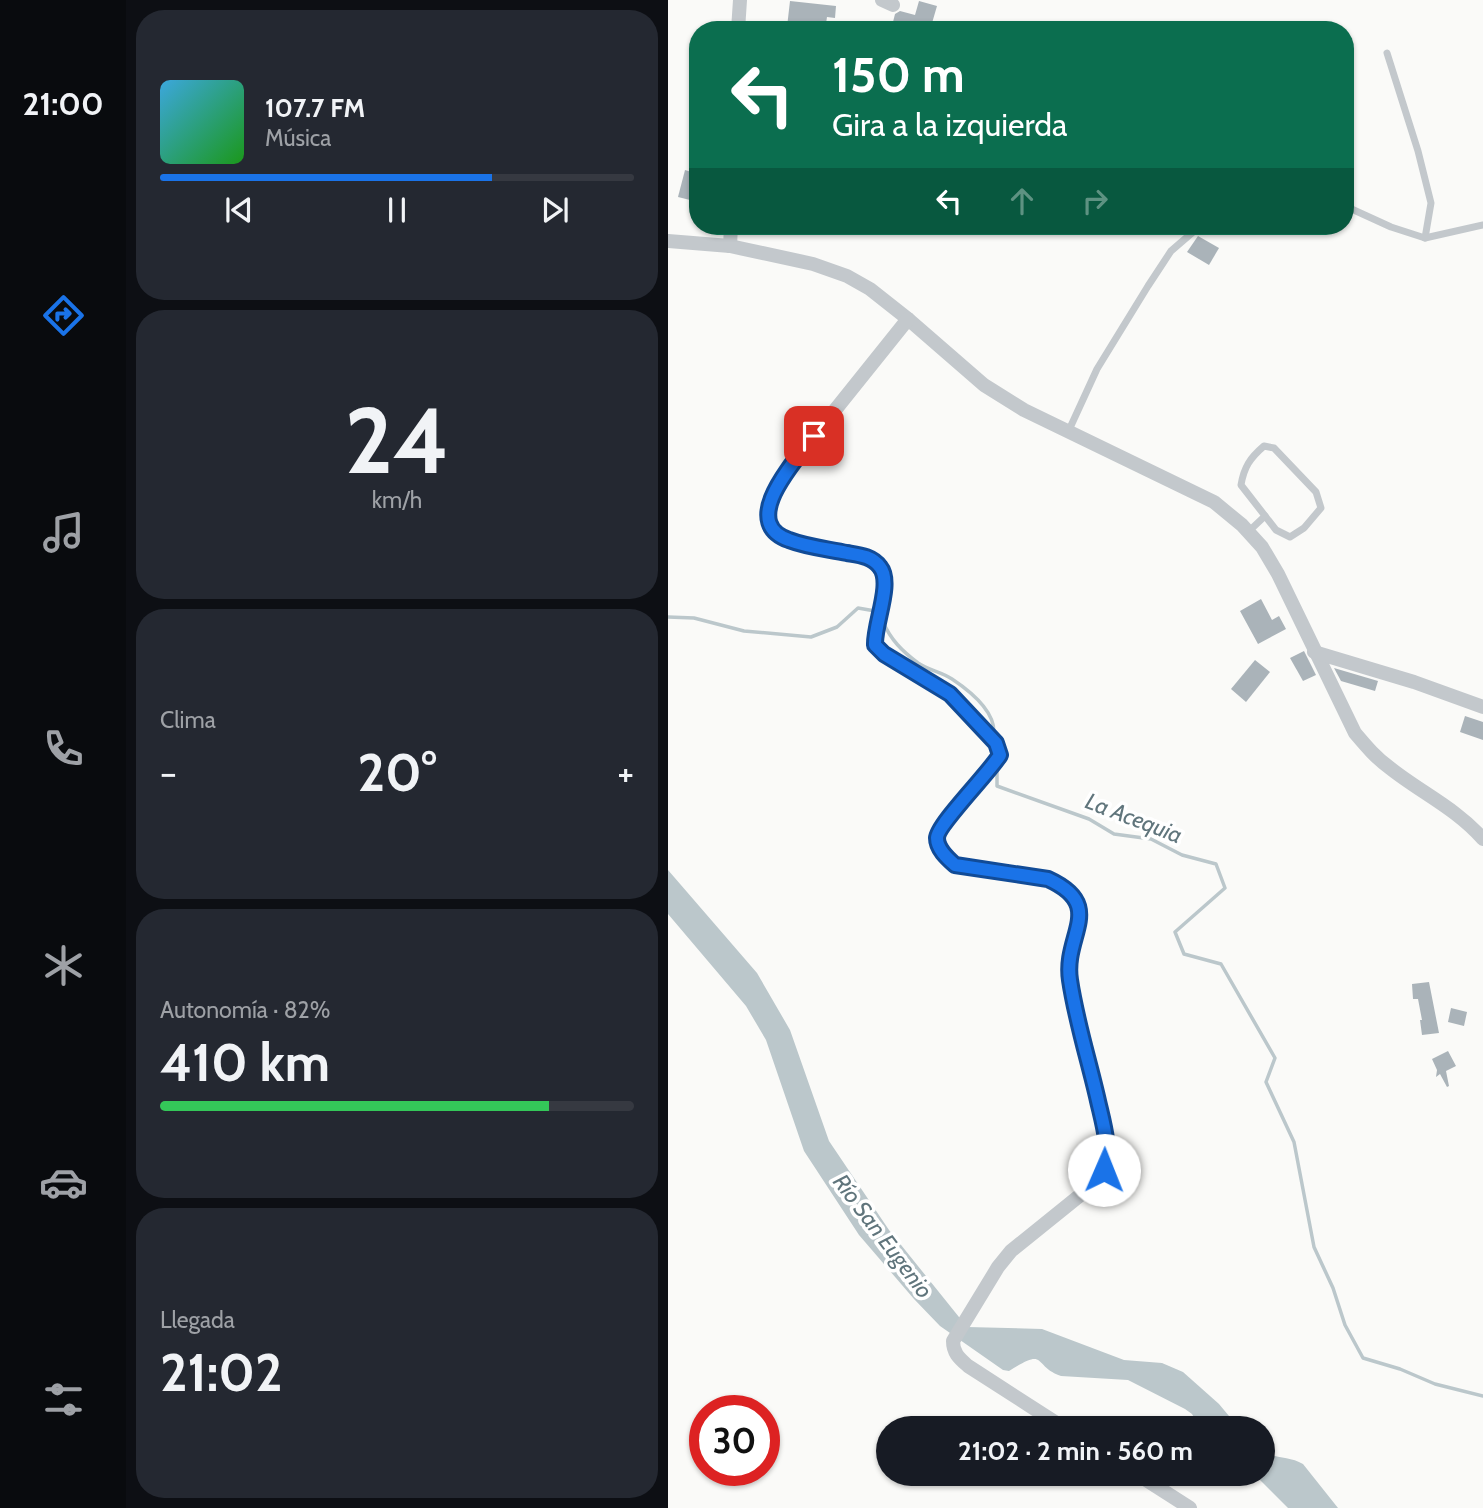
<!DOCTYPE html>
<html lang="es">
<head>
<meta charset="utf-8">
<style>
	body { margin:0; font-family:Cabin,sans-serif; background:#242831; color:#f1f3f6; height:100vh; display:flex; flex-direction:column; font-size:26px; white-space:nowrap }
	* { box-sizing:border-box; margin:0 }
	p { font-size:23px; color:#9ea1a6 }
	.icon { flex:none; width:38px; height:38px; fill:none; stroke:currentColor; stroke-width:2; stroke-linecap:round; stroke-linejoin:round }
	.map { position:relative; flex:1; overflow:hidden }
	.sheet { display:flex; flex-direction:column; gap:10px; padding:10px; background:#0d0f14; width:542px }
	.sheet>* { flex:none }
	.top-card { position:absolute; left:21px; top:21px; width:665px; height:214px; border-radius:28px; box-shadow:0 2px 5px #0004; background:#0b6e4f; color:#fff; overflow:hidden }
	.speed { position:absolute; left:21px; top:1395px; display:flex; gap:14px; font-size:35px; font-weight:700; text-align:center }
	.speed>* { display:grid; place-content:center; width:91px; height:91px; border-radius:50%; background:#171b24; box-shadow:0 2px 5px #0004; line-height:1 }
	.speed .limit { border:10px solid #d22; background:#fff; color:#111 }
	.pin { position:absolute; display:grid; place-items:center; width:60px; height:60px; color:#fff; margin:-30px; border-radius:14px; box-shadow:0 4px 10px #0006 }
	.me { position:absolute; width:77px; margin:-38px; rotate:1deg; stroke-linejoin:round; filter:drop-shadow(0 0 5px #0008) }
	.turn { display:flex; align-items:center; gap:24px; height:147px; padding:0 28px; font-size:32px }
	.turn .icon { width:91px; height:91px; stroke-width:2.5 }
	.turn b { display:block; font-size:49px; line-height:60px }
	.lanes { display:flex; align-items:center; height:66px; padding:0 28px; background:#0003; justify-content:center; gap:35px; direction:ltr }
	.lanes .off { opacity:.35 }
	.big { font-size:52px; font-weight:800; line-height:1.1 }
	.sheet .card { flex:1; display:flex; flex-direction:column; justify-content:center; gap:10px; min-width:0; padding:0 24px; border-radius:28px; background:#242831 }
	.sheet .dial { align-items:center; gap:0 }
	.dial b { font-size:91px; line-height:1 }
	.song { display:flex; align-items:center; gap:21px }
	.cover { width:84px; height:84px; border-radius:10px; background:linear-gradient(135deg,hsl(200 70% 55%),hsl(120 70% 35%)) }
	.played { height:7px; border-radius:4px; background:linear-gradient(90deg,#1a73e8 70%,#363941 70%) }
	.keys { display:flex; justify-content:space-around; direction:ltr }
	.heat { display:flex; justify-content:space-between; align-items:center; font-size:38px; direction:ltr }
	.charge { height:10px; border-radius:5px; background:linear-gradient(90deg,#34c759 82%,#363941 0) }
	.trip { position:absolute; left:208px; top:1416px; width:399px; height:70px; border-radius:35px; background:#171b24; box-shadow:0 2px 5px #0004; font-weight:800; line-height:70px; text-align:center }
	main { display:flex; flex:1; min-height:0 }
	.dock { display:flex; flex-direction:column; width:126px; justify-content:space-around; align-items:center; background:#090b0e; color:#9ea1a6 }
	.dock .icon { width:49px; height:49px }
	.dock .current { color:#1a73e8 }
	.dock b { font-size:32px; color:#f1f3f6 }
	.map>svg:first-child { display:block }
</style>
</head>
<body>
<main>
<nav class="dock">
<b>21:00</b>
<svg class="icon current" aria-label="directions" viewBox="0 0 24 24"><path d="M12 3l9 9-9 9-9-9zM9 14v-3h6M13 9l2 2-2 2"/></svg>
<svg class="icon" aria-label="music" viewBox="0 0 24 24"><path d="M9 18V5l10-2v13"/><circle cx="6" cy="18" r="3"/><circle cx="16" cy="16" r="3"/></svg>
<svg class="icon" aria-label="phone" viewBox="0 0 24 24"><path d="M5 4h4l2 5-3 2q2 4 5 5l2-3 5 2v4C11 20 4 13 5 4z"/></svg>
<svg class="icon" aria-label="climate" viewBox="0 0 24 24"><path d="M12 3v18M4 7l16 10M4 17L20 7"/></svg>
<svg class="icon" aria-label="car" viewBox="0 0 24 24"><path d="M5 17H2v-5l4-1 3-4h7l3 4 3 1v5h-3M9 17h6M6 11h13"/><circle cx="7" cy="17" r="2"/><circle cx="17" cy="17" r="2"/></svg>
<svg class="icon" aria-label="filters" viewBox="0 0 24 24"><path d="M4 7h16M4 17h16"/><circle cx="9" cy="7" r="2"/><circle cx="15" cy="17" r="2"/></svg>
</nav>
<section class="sheet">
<div class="card">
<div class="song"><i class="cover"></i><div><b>107.7 FM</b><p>Música</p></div></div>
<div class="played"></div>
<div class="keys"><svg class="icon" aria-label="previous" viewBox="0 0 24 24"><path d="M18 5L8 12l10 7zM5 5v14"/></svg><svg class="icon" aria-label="pause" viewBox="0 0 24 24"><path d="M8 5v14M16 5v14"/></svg><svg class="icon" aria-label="next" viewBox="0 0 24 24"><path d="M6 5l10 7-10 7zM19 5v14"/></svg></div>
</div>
<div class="card dial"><b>24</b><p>km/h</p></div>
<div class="card"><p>Clima</p>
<div class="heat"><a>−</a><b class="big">20°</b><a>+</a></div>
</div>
<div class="card"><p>Autonomía · 82%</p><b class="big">410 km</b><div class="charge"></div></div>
<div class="card"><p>Llegada</p><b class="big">21:02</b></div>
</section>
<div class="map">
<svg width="815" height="1508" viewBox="0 0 815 1508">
	<rect width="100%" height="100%" fill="#fafaf8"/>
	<!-- water -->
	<g fill="#bbc7cb">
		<path d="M0 870 89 973 122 1030 161 1141 221 1230 299 1327 374 1329 456 1360 494 1363 515 1372 551 1404 571 1428H532L524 1414 517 1409 460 1380 393 1376C364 1366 380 1346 341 1371L335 1370 272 1326 246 1299 191 1235 136 1151 98 1040 78 1006 0 914Z"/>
		<path d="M595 1451C607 1459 622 1456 635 1464L670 1508H620L586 1474H595Z"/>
	</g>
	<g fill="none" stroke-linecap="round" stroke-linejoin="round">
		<!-- stream -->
		<g stroke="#bbc7cb" stroke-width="3.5">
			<path d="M0 617 26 618 76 631 143 637 169 627 190 608 207 611"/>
			<path d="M215 622C223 640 234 651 250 663 260 670 273 672 284 679 302 691 326 710 326 732"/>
			<path d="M329 770V786L421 819 446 834 483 839 514 855 548 864 557 888 507 932 516 954 553 964 607 1058 598 1082 626 1142 646 1247 665 1288 677 1325 695 1358 732 1369 767 1384 815 1396"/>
		</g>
	</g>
	<!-- building -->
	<g fill="#aab3b9">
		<path d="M122 1 168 6 167 18 159 17 157 30 119 27Z"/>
		<path d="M251 1 269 6 262 30H223L227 14 232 11 247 15Z"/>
		<path d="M17 170 30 174V202L10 197Z"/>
		<path d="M530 236 551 248 541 265 519 252Z"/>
		<path d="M593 599 604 620 611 616 618 629 590 644 572 611Z"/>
		<path d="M636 651 648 675 635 681 622 658Z"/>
		<path d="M587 660 602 672 578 702 563 689Z"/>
		<path d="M666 668 710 681 707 691 673 681Z"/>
		<path d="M797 716 815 722V740L792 732Z"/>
		<path d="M761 982 771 1033 754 1035 752 1020H754L750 999H745L744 984Z"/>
		<path d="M783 1008 799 1012 796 1026 780 1022Z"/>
		<path d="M780 1051 788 1066 778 1071 781 1086 779 1087 772 1074 768 1077 769 1070 764 1059Z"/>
	</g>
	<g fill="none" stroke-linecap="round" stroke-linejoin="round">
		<!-- service -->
		<g stroke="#c3c8cc" stroke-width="7">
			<path d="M719 53 750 151 763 203 757 238"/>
			<path d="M677 206 723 227 757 238 815 225"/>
			<path d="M401 430 429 369 480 286 503 251 532 226"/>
			<path d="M596 446 606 448 648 492 653 508 636 528 622 537 608 530 573 485C576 467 582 458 596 446Z"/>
			<path d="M580 532 597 516"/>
		</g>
		<!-- minor -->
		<g stroke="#c3c8cc" stroke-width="14">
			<path d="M214 0 225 5"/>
			<path d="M70 30 72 0"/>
			<path d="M0 241 62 246 145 264 179 276 202 289 240 319 316 385 356 410 546 502 574 525 594 547 610 574 687 733C698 746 708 758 722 768 752 792 789 809 815 839"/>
			<path d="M62 246 63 226"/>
			<path d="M240 319 115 475C111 483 105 491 102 499 80 563 197 535 214 571 223 590 206 623 207 645L216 654 282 694 328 743 332 755C314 784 280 808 269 837L277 857 287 865 380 879 394 885 411 905 412 918 403 949 401 980 435 1124 440 1157 431 1180 343 1251 330 1267 285 1341C285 1353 291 1358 300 1366L396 1428"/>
			<path d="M646 652 746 682 815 707"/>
			<path d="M469 1474 522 1508"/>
		</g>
	</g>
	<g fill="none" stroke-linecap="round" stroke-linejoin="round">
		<!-- route casing -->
		<g stroke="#114b97" stroke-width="18">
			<path id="route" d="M146 436C129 459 69 522 121 540 139 547 160 549 179 553 191 555 204 556 212 567 225 583 206 624 207 645L216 654 282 694 328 743 332 755C321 773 269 825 269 838 269 849 279 858 287 865L380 879C439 906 395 935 402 980 408 1021 421 1061 430 1101 435 1123 443 1148 436 1170"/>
		</g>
		<!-- route -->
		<use href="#route" stroke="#1a73e8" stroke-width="12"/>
	</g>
	<g text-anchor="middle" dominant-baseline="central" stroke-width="7" stroke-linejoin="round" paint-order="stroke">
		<!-- water labels -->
		<g font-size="23" font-style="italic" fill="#60757c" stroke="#fff">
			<text transform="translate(466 818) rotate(21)">La Acequia</text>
			<text transform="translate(215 1236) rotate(53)">Río San Eugenio</text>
		</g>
	</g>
</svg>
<div class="speed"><div class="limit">30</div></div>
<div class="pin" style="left:146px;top:436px;background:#d93025"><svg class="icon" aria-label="arrive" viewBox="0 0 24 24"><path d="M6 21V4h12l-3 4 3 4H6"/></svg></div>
<svg class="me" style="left:436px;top:1170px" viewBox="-20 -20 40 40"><circle r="19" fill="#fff"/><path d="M0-13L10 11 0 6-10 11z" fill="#1a73e8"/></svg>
<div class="trip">21:02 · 2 min · 560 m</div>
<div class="top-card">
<div class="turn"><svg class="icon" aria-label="left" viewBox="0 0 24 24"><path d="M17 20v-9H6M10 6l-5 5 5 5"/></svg><div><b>150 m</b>Gira a la izquierda</div></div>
<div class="lanes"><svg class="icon" aria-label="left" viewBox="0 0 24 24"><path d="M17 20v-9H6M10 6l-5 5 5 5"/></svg><svg class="icon off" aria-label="ahead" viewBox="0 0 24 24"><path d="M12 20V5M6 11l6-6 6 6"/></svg><svg class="icon off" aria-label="right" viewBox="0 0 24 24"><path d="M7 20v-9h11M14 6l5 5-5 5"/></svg></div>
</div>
</div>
</main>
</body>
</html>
